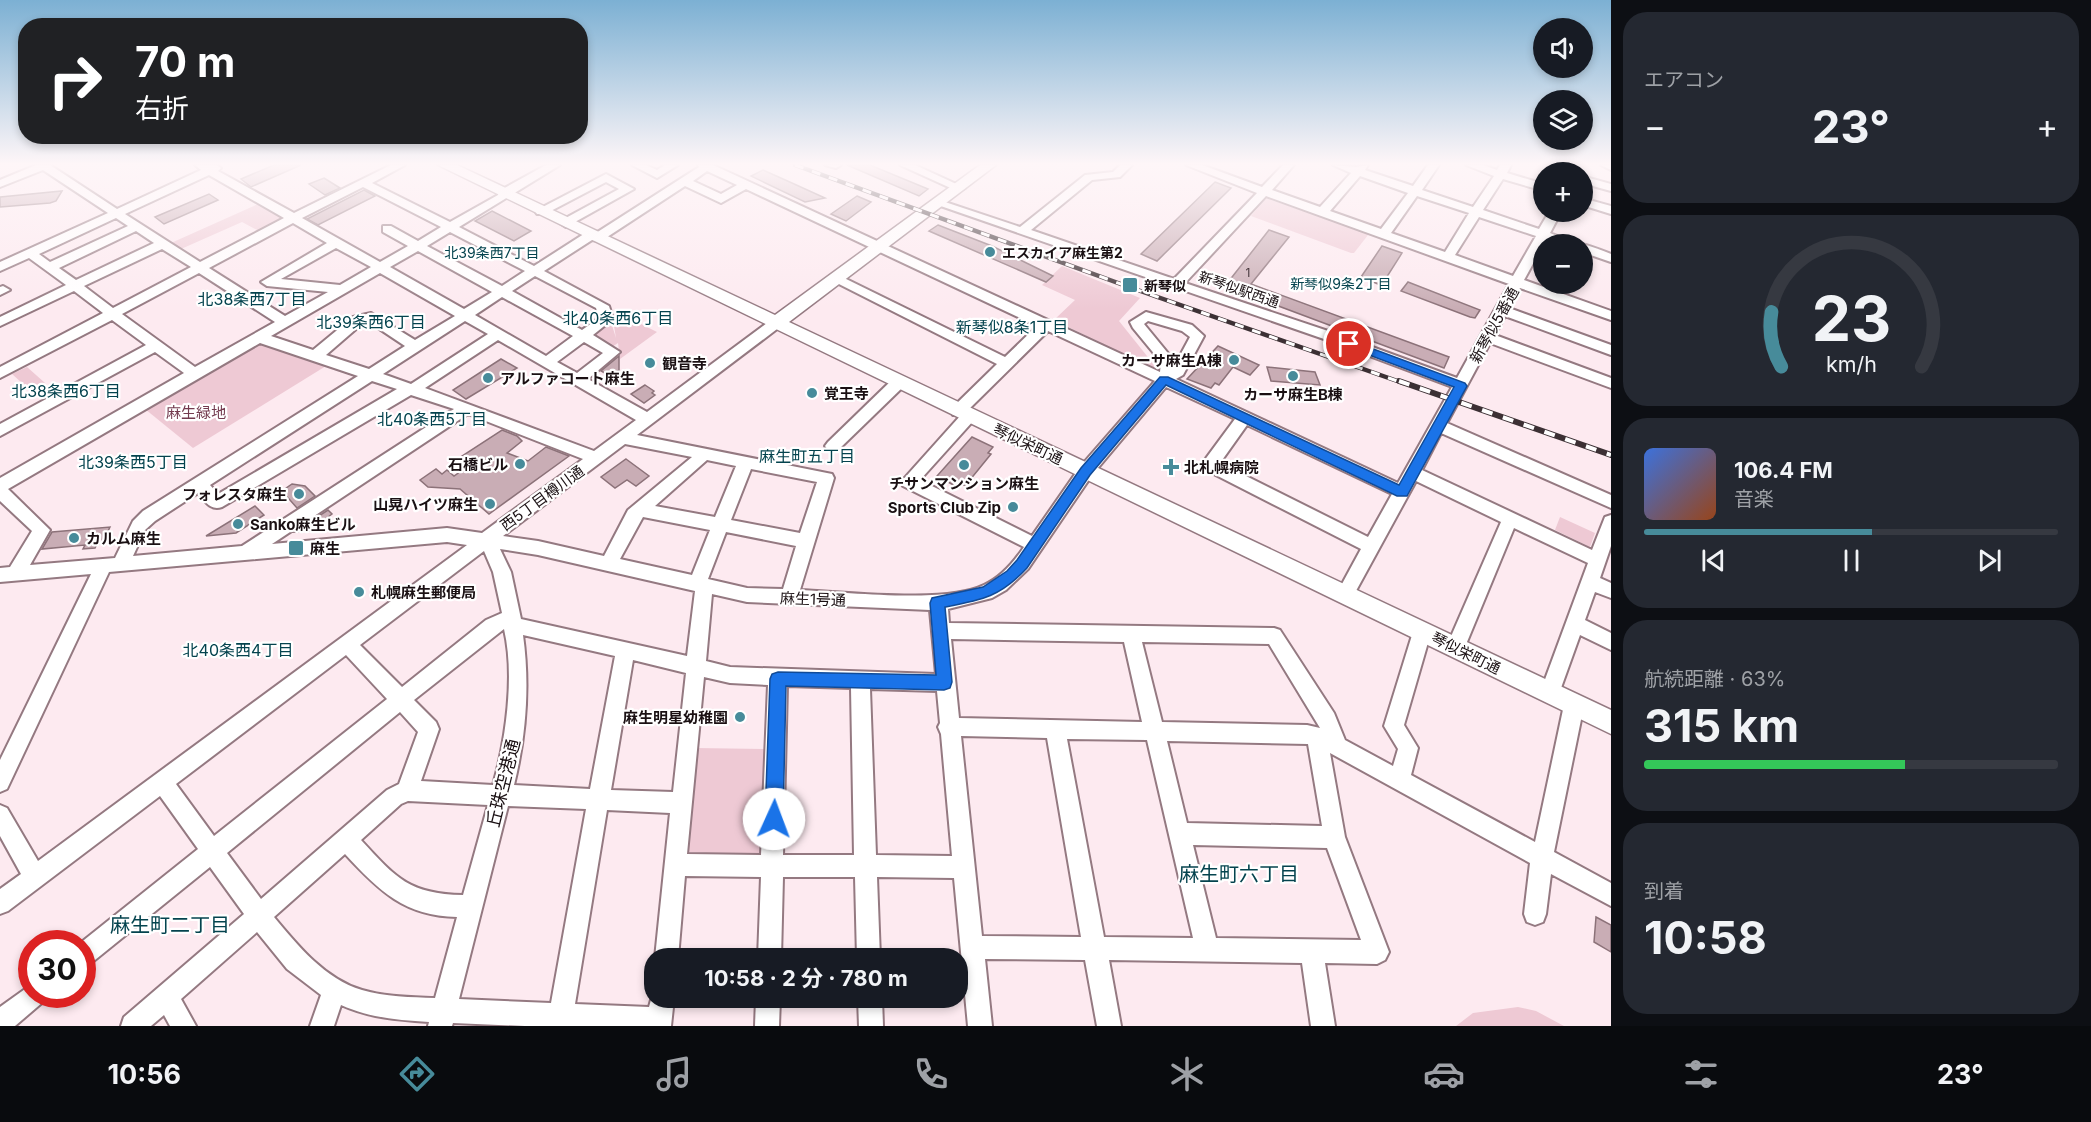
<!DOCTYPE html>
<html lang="ja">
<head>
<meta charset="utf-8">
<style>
	body { margin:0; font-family:Inter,"Noto Sans JP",sans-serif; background:#242831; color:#f1f3f6; height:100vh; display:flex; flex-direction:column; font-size:22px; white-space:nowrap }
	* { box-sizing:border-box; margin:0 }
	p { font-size:20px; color:#9ea1a6 }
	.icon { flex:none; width:33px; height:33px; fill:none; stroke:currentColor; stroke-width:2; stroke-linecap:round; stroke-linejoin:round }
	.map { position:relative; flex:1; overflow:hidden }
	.side { display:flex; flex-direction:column; gap:12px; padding:12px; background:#0d0f14; width:480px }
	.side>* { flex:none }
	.guide { position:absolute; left:18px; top:18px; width:570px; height:126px; border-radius:24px; box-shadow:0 3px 9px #0003; background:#202124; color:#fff; overflow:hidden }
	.fabs { position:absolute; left:1533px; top:18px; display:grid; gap:12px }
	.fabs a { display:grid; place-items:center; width:60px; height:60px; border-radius:50%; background:#171b24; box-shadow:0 3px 9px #0003; font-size:30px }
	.speed { position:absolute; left:18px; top:930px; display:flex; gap:12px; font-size:30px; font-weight:700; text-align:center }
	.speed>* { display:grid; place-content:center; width:78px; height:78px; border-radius:50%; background:#171b24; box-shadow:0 3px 9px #0003; line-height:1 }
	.speed .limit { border:9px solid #d22; background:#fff; color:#111 }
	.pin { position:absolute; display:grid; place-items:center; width:51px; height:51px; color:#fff; margin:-26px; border:3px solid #fff; border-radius:50%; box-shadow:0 2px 6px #0007 }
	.me { position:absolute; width:66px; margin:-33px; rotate:2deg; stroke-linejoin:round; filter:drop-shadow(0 0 4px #0008) }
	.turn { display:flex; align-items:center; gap:21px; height:126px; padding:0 18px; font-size:27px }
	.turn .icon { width:78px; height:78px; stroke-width:2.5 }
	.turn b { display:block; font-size:42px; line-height:51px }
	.big { font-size:45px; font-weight:700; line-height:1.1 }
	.side .widget { flex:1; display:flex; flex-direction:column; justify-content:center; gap:9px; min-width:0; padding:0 21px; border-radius:24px; background:#242831 }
	.side .dial { align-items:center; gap:0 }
	.dial svg { height:156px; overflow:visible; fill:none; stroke:#363941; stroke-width:7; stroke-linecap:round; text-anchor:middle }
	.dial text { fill:#f1f3f6; stroke:none }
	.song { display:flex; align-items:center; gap:18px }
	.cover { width:72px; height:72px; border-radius:9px; background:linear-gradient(135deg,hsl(220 70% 55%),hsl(20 70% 35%)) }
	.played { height:6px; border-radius:3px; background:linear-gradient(90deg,#478b9a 55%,#363941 55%) }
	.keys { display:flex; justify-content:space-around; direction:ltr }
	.heat { display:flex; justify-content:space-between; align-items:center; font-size:33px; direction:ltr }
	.charge { height:9px; border-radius:4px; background:linear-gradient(90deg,#34c759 63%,#363941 0) }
	.trip { position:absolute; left:644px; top:948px; width:324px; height:60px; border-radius:24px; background:#171b24; box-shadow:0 3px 9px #0003; font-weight:700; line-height:60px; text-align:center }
	.tab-bar { display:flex; height:96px; justify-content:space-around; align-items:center; background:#090b0e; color:#9ea1a6 }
	.tab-bar .icon { width:42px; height:42px }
	.tab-bar .active { color:#478b9a }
	.tab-bar b { font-size:27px; color:#f1f3f6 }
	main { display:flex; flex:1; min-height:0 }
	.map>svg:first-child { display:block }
</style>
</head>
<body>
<main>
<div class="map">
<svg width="1611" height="1026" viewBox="0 0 1611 1026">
	<rect width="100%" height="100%" fill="#fdeaf0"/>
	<!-- green -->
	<g fill="#eec9d4">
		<path d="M1266 198 1366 233 1368 235 1354 253H1351L1251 216Z"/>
		<path d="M258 204 283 219 259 231 242 222 181 249 171 243Z"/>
		<path d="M1062 266 1140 298 1119 321 1155 366 1152 368 1054 320 1075 300 1042 285Z"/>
		<path d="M610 319 616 338 613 320H633L657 332 620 359 618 343 612 347 589 335Z"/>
		<path d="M262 343 326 366 193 448 145 409 257 344Z"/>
		<path d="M27 367 45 383 31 391 12 374Z"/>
		<path d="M1560 517 1595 533 1590 547 1555 530Z"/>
		<path d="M695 748 770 749 766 856 685 854Z"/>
		<path d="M1518 1007 1536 1011 1564 1026H1456L1473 1013Z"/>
	</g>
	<!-- building -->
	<g fill="#c9adb5" stroke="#8c7279" stroke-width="1.5">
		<path d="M274 165H301L251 187 241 179Z"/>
		<path d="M847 165H870L928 189 919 196Z"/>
		<path d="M763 170 792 183 825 198 805 202 751 176Z"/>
		<path d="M324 178 340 188 325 195 309 184Z"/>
		<path d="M1215 182 1231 188 1157 261 1141 254Z"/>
		<path d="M364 190 375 196 318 225 307 219Z"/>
		<path d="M62 191 56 201 50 203 0 207V197Z"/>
		<path d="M209 194 218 200 164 224 155 217Z"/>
		<path d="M857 196 871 202 846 221 831 214Z"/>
		<path d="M492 211 531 231 514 241 475 221Z"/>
		<path d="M938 225 992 246 1053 276 1046 282 929 231Z"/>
		<path d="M1269 230 1289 237 1251 284 1449 357 1444 368 1225 286Z"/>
		<path d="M1382 246 1402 253 1383 283 1380 281 1378 284 1361 277Z"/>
		<path d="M1408 282 1480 310 1475 318 1470 317 1401 291Z"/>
		<path d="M1218 346 1259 365 1250 375 1233 367 1219 385 1215 383 1211 388 1187 379Z"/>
		<path d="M619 356V370L610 376 601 371Z"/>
		<path d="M501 359 517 368 466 399 453 390Z"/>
		<path d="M1267 367 1315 372 1320 385 1271 381Z"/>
		<path d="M645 385 654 391 652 393 655 395 644 403 631 394Z"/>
		<path d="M502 430 517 436 522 441 507 453 528 461 546 447 569 456 489 514 460 489 428 487 420 480 436 469 442 474 447 470 454 476 471 464 462 456Z"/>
		<path d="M972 437 993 447 988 453 991 454 965 486 962 484 959 488 937 476Z"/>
		<path d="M626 459 649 476 636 486 627 480 615 488 601 477Z"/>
		<path d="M292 484 305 486 315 496 297 508 282 491Z"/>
		<path d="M255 506 264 515 236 533 206 536Z"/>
		<path d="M328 510 332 514 310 531 294 532Z"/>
		<path d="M110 527 102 544H97L95 548 83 549 85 545 42 549 52 532Z"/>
		<path d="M1596 917 1611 925V952L1594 942Z"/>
	</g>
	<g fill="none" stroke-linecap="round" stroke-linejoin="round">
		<!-- minor casing -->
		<g stroke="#947981" stroke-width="4">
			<g id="minor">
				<path d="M36 165H50L117 209 201 170 195 165H217L221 168 218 171 294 213 391 165H405L372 183 450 222 498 195 499 191 546 165H560L459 227 534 266 587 232 596 233 699 167 698 165H713L1160 372 1161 362 1133 328 1130 322 1146 312 1192 325 1204 336 1183 375 1176 379 1398 483 1452 387 1324 339 932 203 934 201H942L1020 227 1085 175 1113 172 1120 165H1132L1120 177 1092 180 1031 230 1174 279 1257 193 1186 165H1202L1262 187 1283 165H1294L1272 190 1320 207 1351 173 1333 165 1356 167 1368 165 1365 170 1413 186 1428 165H1439L1422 190 1473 207 1494 176 1466 165H1483L1497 170 1500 165H1511L1507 173 1544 184V191L1503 179 1483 210 1539 229 1549 212H1561L1550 233 1577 244H1560L1546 240 1524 280 1611 311V320L1520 288 1509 308 1611 345V355L1505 316 1495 335 1611 378V388L1490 343 1447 423 1611 495V508L1441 433 1422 470 1592 550 1605 517 1611 515V546L1600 578 1611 583V598L1595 592 1585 620 1611 633V650L1580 635 1557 699 1550 702 1543 699 1540 693 1588 563 1514 528 1462 654 1455 656 1448 654 1446 648 1501 522 1416 481 1351 600 1345 602 1339 600 1336 595 1361 549 1204 469 1202 465 1204 461 1235 419 1166 387 1092 475 1028 569 1006 590 992 598 948 609 949 623 1274 628 1280 630 1334 713 1345 740 1393 766 1398 749 1384 726 1413 632 1416 626 1422 624 1428 626 1431 632 1404 725 1418 748 1411 775 1535 842 1564 705 1567 699 1574 696 1581 699 1584 705 1554 852 1611 883V906L1551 874 1546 914 1543 922 1535 925 1527 922 1524 914 1530 863 1330 753 1345 837 1389 952 1385 960 1377 964 1325 963 1335 1026H1311L1302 963 1109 960 1121 1026H1097L1085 960 985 959 992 1026H968L954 878 877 877 880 958H857L855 877H783L781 958H758L761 877 685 876 678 958H655L670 813 607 810 575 1004 649 1007 654 989V998H674L671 1026H525L453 1023 452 1026H428L429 1022C398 1020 370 1018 341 1005L334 1026H310L321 995 287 969 257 932 181 999 196 1026H170L164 1015 151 1026H121L124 1017 244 914 210 867 90 964 82 967V944H79L198 849 160 796 8 911 0 914V889L21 874 0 836V805L7 808 38 861 467 545 447 542 109 572 7 789 0 792V760L91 574 0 582V568L10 567 32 531 0 501V478L184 373 155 352 0 436V424L146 345 112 320 0 378V367L103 313 74 291 0 326V317L66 285 29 258 0 271V262L108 213 43 170 0 187V180ZM707 171 737 185 721 194 693 181ZM209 175 284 218 200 262 125 214ZM1360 176 1408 193 1381 229 1330 211ZM685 186 721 203 746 189 1037 326 1005 357 840 276H830L829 279 997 364 953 407 951 411 953 415H961L901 482 903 486 1024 547C1014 562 1000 578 984 585 945 604 847 592 800 590L834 478 832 474 637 435 781 326 783 323 781 320H771L647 412 588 379 620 352 593 335 613 319 609 306 544 271 592 240 601 241ZM363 187 441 227 418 241 391 226H383V232L408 246 380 262 302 218ZM1266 196 1509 284 1457 378 1334 333 1185 283ZM1417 196 1469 213 1445 252 1391 233ZM1479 217 1536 236 1513 276 1455 255ZM116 218 128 226 50 262 39 254ZM293 223 327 243 261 282 267 286 328 292 285 316 209 268ZM136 231 154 243 76 280 59 268ZM450 232 525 271 502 286 427 246ZM336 248 371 267 340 285 281 279ZM162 249 191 267 113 308 84 286ZM418 251 492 292 464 309 390 267ZM199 273 275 322 195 367 122 314ZM380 273 455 316 415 340 371 313 353 317 313 350 271 336ZM535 276 596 308 599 318 582 330 512 291ZM502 297 573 336 546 356 475 315ZM465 321 488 334 411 384 383 374ZM1148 321 1182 331 1190 337 1176 363 1144 324ZM369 322 405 346 369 369 326 355 363 323ZM1048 331 1155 381 1080 467 1032 536 920 480 974 420 977 416 974 412 967 411ZM498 340 636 420 594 451 425 388ZM584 342 603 353 577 373 557 362ZM260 343 358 376 143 511 133 521 115 558 30 565 50 530 8 489ZM372 381 397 389 218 494 210 485ZM411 395 454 409 242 546 133 556 145 530 155 521 198 493C205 501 210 511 222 507ZM468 414 583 459 482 533 447 528 272 544ZM1247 425 1392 494 1368 537 1220 463ZM625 444 692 457 628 510 604 556 538 541 503 536ZM707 460 736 466 715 517 655 506ZM751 469 817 482 800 533 731 520ZM643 517 710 530 692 575 620 559ZM726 532 796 546 783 589 747 588 708 579ZM500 549 538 555 695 591 687 656 521 619 511 572ZM484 551 493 572 502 613 486 620 402 687 360 645ZM712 594 747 602 930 610 936 674 730 667 706 661ZM504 629C515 675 506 739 493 785L421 781 439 729 436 722 414 700ZM523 635 615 656 590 789 514 785C526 736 530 685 523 635ZM951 639 1124 642 1142 722 959 718ZM1142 642 1269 644 1320 728 1307 725 1162 722ZM346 655 387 699 214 836 176 784ZM633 660 686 673 673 792 611 790ZM704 677 730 683 768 685 761 855 687 854ZM787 686 851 688 854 855H783ZM870 689 937 691 940 723 938 727 941 734 952 856 876 855ZM400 712 418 732 399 784 387 790 261 899 227 853ZM961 736 1047 738 1081 937 982 936ZM1067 739 1147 740 1193 938 1104 937ZM1167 741 1308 744 1322 826 1187 823ZM408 801 488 805 463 895C409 894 396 878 361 840L401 804ZM508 806 586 809 551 1003 459 999ZM1193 845 1327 848 1361 940 1216 938ZM345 854C379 891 405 916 457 917L435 998C411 997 385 997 362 990 325 979 298 946 274 917Z"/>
				<path d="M632 165H646L657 170 665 165H678L657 178Z"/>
				<path d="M825 165H841L836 168Z"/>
				<path d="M900 165H915L965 188 959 191 955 190Z"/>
				<path d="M1601 165H1611V170Z"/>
				<path d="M606 174 634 189 566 227 560 223 562 220 619 189 606 182 545 214H537L535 211Z"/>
				<path d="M1582 176 1611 184V191L1582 183Z"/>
				<path d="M1582 198 1611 206V214L1582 205Z"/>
				<path d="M1581 244C1591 246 1601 250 1611 254V262L1582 252Z"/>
				<path d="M3 286 10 290 0 295V287Z"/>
				<path d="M899 377 906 382 904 386 838 450H828L825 446 828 442 894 378Z"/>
				<path d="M32 984V994H47L43 1002 15 1026H0V1007Z"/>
				<path d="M756 998H780L779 1026H755Z"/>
				<path d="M858 998H882L883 1026H859Z"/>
			</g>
		</g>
		<!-- major casing -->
		<g stroke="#947981" stroke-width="3">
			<path id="major" d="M438 165H457L775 315 980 165H996L789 322 1611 710V734Z"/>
		</g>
		<!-- minor -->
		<use href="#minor" fill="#fff" fill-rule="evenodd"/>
		<!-- major -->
		<use href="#major" fill="#fff" fill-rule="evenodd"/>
		<!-- rail-far1 casing -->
		<g stroke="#3c3034" stroke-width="4.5">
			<path id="rail-far1" d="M795 165 1129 287 1403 383"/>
		</g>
		<!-- rail casing -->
		<g stroke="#3c3034" stroke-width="6">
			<path id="rail" d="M1399 381 1611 455"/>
		</g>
		<!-- rail-far1 -->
		<use href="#rail-far1" stroke="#fff" stroke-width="3" stroke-dasharray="9" stroke-linecap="butt"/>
		<!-- rail -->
		<use href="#rail" stroke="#fff" stroke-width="4" stroke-dasharray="11" stroke-linecap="butt"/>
	</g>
	<!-- sky -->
	<linearGradient id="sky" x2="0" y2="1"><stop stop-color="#7cb0d3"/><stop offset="0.53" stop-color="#fef6f8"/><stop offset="1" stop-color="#fef6f8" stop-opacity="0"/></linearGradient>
	<rect width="1611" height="309" fill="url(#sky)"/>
	<!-- route -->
	<path fill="#1a73e8" stroke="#114b97" stroke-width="1.5" d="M1349 340 1465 383 1467 386 1407 496H1397L1166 385 1090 475 1027 568C1000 597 982 600 945 607L952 682 950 688 944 690 786 686 783 819 780 826 774 828 768 826 765 819 770 679 772 674 778 672 936 675 930 603 932 598 983 587 1007 571 1017 560 1081 468 1160 377H1168L1399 485 1454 387 1345 346 1344 344Z"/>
	<!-- markers -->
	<g fill="#478b9a" stroke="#fff" stroke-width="2">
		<circle cx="990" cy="252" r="6"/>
		<rect x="1122" y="277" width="16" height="16" rx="3"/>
		<circle cx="1234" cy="360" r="6"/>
		<circle cx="650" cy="363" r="6"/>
		<circle cx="1293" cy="376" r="6"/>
		<circle cx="488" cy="378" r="6"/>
		<circle cx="812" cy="393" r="6"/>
		<circle cx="520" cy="464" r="6"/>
		<circle cx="964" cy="465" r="6"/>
		<path d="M1168 458h6v6h6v6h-6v6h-6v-6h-6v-6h6z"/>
		<circle cx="299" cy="494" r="6"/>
		<circle cx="490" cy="504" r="6"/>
		<circle cx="1013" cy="507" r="6"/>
		<circle cx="238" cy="524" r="6"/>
		<circle cx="74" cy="538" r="6"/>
		<rect x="288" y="540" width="16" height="16" rx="3"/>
		<circle cx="359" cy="592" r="6"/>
		<circle cx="740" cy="717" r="6"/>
	</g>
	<g text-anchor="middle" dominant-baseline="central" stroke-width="4.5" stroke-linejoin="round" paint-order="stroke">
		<!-- number labels -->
		<g font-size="12" fill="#46373c">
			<text x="1248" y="272">1</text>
		</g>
		<!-- far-neighbourhood labels -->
		<g font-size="14" fill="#04434e" stroke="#fff">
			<text x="492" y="252">北39条西7丁目</text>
			<text x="1341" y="283">新琴似9条2丁目</text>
		</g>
		<!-- far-poi labels -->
		<g font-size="14" font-weight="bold" fill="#1a1013" stroke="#fff" text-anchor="start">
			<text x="1002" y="252">エスカイア麻生第2</text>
			<text x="1144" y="285">新琴似</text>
		</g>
		<!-- far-street labels -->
		<g font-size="14" fill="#1a1013" stroke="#fff">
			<text transform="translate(1239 289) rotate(19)">新琴似駅西通</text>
		</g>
		<!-- street labels -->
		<g font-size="15" fill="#1a1013" stroke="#fff">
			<text transform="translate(1494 325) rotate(-61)">新琴似5番通</text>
			<text transform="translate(1028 444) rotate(25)">琴似栄町通</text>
			<text transform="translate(542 498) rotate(-36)">西5丁目樽川通</text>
			<text transform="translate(813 599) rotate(2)">麻生1号通</text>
			<text transform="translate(1466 653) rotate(26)">琴似栄町通</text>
		</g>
		<!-- poi labels -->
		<g font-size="15" font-weight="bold" fill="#1a1013" stroke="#fff" text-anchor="start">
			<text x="1222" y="360" text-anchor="end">カーサ麻生A棟</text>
			<text x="662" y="363">観音寺</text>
			<text x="500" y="378">アルファコート麻生</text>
			<text x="824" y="393">覚王寺</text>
			<text x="1293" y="394" text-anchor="middle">カーサ麻生B棟</text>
			<text x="508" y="464" text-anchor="end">石橋ビル</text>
			<text x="1184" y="467">北札幌病院</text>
			<text x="964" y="483" text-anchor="middle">チサンマンション麻生</text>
			<text x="287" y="494" text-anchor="end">フォレスタ麻生</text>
			<text x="478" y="504" text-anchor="end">山晃ハイツ麻生</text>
			<text x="1001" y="507" text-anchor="end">Sports Club Zip</text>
			<text x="250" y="524">Sanko麻生ビル</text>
			<text x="86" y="538">カルム麻生</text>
			<text x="310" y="548">麻生</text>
			<text x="371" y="592">札幌麻生郵便局</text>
			<text x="728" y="717" text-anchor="end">麻生明星幼稚園</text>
		</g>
		<!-- park labels -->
		<g font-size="15" fill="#733b4f" stroke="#fff">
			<text x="196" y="412">麻生緑地</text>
		</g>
		<!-- neighbourhood labels -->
		<g font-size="16" fill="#04434e" stroke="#fff">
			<text x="252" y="299">北38条西7丁目</text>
			<text x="618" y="318">北40条西6丁目</text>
			<text x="371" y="322">北39条西6丁目</text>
			<text x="1012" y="327">新琴似8条1丁目</text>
			<text x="66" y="391">北38条西6丁目</text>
			<text x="432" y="419">北40条西5丁目</text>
			<text x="807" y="456">麻生町五丁目</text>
			<text x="133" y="462">北39条西5丁目</text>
			<text x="238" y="650">北40条西4丁目</text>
		</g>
		<!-- near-street labels -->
		<g font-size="18" fill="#1a1013" stroke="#fff">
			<text transform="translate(503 783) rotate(-76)">丘珠空港通</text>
		</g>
		<!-- near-neighbourhood labels -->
		<g font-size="20" fill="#04434e" stroke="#fff">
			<text x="1239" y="874">麻生町六丁目</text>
			<text x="170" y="925">麻生町二丁目</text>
		</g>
	</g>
</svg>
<div class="fabs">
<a><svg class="icon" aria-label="sound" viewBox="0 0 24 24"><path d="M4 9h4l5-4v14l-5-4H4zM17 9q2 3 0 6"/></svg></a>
<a><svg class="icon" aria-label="layers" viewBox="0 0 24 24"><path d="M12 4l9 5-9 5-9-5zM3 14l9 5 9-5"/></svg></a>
<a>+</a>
<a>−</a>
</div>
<div class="speed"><div class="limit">30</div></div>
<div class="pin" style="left:1349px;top:344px;background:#d93025"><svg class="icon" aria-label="arrive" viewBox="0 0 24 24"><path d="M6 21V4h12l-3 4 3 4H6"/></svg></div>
<svg class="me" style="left:774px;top:819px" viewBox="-20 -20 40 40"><circle r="19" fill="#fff"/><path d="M0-13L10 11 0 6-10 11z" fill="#1a73e8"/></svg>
<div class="trip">10:58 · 2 分 · 780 m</div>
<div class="guide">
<div class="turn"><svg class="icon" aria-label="right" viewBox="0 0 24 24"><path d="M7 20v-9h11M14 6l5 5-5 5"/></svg><div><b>70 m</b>右折</div></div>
</div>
</div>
<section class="side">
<div class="widget"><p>エアコン</p>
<div class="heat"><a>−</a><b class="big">23°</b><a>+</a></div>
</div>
<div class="widget dial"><svg viewBox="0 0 100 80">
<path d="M14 69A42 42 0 1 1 86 69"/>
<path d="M14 69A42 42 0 0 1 9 41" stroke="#478b9a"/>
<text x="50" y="56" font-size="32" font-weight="700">23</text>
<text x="50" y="72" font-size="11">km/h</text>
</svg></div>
<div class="widget">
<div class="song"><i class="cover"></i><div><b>106.4 FM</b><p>音楽</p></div></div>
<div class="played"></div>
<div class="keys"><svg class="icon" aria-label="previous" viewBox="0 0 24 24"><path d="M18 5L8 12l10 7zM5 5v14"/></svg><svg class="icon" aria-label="pause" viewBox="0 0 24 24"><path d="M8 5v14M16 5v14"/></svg><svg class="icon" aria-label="next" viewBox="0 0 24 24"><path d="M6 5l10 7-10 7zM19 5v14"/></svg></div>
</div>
<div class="widget"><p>航続距離 · 63%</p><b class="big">315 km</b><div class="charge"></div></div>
<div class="widget"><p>到着</p><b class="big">10:58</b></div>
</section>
</main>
<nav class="tab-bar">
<b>10:56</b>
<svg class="icon active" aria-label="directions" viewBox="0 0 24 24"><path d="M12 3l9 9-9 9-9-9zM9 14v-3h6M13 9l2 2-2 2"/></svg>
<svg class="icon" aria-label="music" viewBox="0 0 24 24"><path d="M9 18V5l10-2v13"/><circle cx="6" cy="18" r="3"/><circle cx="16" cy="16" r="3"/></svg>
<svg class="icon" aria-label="phone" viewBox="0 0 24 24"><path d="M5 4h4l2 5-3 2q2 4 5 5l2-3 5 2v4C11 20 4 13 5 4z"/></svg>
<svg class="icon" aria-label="climate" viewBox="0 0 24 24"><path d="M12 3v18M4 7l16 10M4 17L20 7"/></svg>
<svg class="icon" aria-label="car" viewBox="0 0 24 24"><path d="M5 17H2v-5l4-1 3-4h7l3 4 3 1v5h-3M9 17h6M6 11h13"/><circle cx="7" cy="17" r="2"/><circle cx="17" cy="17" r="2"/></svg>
<svg class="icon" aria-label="filters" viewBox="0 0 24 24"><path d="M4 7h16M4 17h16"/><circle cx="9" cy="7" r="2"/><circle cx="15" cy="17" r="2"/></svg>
<b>23°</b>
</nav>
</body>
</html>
